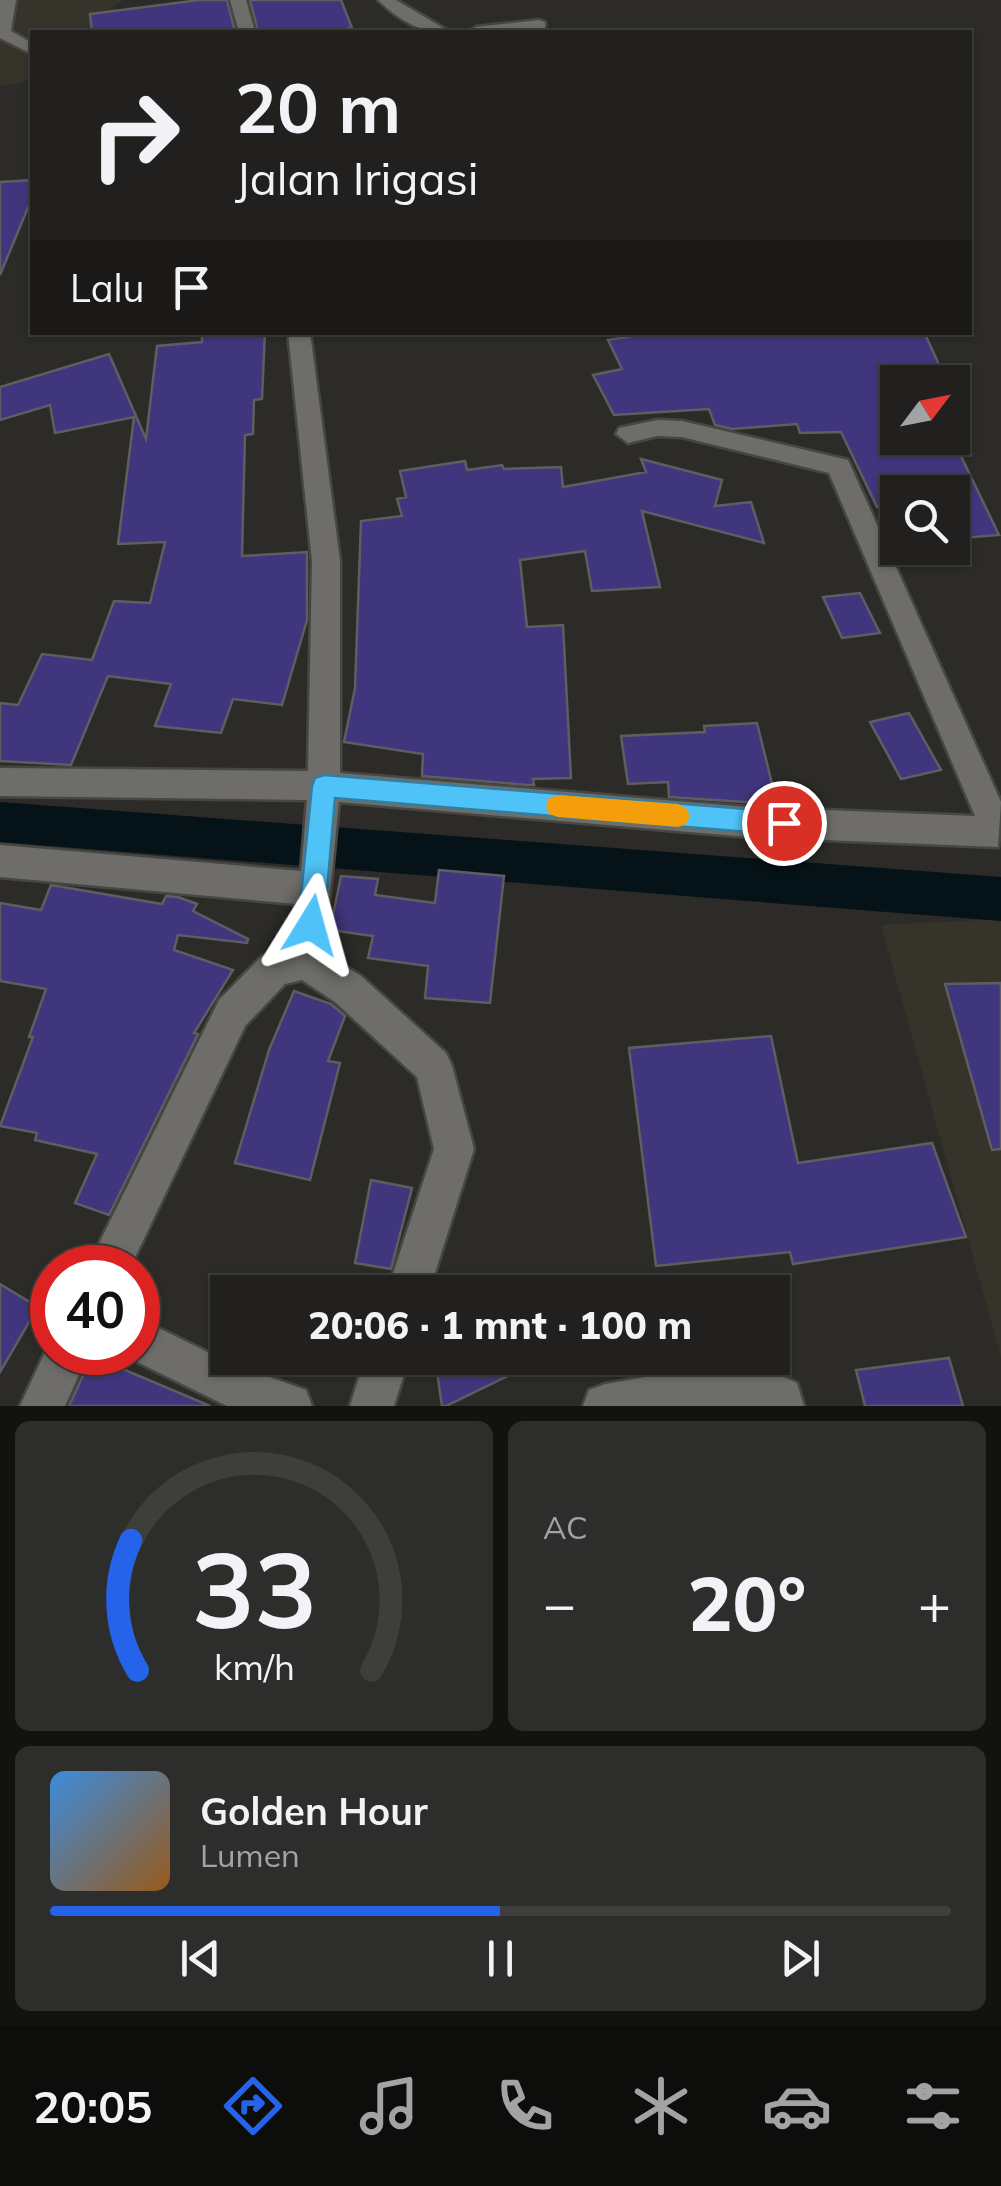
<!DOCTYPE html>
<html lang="id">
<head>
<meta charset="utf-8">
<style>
	body { margin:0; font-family:Mulish,sans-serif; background:#2d2d2b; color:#f1f3f6; height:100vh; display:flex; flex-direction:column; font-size:38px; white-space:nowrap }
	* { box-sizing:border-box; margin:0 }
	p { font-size:32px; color:#a2a3a4 }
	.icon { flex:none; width:55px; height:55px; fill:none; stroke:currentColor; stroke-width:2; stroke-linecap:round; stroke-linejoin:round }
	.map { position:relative; height:1406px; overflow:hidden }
	.side { display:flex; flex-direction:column; gap:15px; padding:15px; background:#121210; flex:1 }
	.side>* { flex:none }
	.banner { position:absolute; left:30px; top:30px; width:942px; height:305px; border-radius:0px; box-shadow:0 2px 8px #0004,0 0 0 2px #3e3e3c; background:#21201e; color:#f1f3f6; overflow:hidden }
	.needle { width:65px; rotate:58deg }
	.buttons { position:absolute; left:880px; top:365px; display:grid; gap:20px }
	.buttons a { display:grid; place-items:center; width:90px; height:90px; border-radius:0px; background:#21201e; box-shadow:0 2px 8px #0004,0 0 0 2px #3e3e3c; font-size:50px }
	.speed { position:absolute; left:30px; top:1245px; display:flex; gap:20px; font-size:50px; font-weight:700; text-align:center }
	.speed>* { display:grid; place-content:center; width:130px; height:130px; border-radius:50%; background:#21201e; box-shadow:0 2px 8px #0004,0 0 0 2px #3e3e3c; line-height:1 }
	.speed .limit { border:15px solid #d22; background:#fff; color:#111 }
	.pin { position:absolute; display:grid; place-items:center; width:85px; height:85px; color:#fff; margin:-42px; border:5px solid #fff; border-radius:50%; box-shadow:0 2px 10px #0007 }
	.me { position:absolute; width:110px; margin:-55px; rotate:8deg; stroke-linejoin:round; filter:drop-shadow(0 0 8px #0008) }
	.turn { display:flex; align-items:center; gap:35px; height:210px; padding:0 40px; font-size:45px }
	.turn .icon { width:130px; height:130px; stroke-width:2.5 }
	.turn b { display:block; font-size:70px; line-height:85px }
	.then { display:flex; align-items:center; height:95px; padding:0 40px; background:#0003; gap:20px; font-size:38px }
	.big { font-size:75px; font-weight:800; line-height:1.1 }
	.side .widget { flex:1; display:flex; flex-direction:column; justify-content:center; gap:15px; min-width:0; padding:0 35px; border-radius:15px; background:#2d2d2b }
	.side .dial { align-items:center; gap:0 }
	.dial svg { height:260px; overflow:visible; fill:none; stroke:#3e3e3c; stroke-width:7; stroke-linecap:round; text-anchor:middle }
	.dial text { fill:#f1f3f6; stroke:none }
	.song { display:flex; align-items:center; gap:30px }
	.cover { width:120px; height:120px; border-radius:15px; background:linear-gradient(135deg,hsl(210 70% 55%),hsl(30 70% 35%)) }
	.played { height:10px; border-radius:5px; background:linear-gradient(90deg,#2563eb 50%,#3e3e3c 50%) }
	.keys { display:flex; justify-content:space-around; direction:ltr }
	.heat { display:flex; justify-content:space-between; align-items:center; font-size:55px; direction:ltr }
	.side .tiles { flex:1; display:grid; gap:15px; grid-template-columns:1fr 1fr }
	.widget:last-child { grid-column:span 2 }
	.trip { position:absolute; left:210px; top:1275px; width:580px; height:100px; border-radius:0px; background:#21201e; box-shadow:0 2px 8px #0004,0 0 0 2px #3e3e3c; font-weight:800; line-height:100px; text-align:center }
	.menu { display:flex; height:160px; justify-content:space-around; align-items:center; background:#0d0d0c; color:#a2a3a4 }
	.menu .icon { width:70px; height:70px }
	.menu .current { color:#2563eb }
	.menu b { font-size:45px; color:#f1f3f6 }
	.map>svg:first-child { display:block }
</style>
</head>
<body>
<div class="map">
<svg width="1001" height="1406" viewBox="0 0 1001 1406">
	<rect width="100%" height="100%" fill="#2c2b28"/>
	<!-- built -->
	<g fill="#36332a">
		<path d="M0 0H124L113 7 117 32 226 17 233 32H32V80L0 86Z"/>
		<path d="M1001 919V1357L881 925Z"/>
	</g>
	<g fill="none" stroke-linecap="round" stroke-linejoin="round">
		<!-- canal -->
		<path fill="#051218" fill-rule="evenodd" d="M0 802 1001 877V921L0 842Z"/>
	</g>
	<!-- building -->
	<g fill="#40367d" stroke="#5e5e62" stroke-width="2.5">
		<path d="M199 0H227L235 32H92L90 14Z"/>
		<path d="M250 0H341L352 28H348L349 32H258Z"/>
		<path d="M32 180V198L0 275V182Z"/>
		<path d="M202 332H265L262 399 254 400 253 434 245 435 242 556 307 552V620L282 705 233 699 221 733 155 726 171 684 108 676 71 765 0 761V703L18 705 42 654 92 660 114 601 150 603 165 542 118 544 134 417 55 433 50 405 0 420V387L109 354 146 439 157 346 202 342Z"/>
		<path d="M659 332H924L947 382H898V438H952V420L971 454H960L999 535 962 538 952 518V492H898V505L877 507 841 432 800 433 797 424 732 429 715 425 709 409 614 415 593 375 622 369 608 340Z"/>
		<path d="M641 459 722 480 715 506 751 502 764 543 642 511 660 587 592 591 585 551 520 560 527 627 563 625 571 778 533 779 534 785H527L422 776 423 754 344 742 355 688 361 521 402 516 397 499 406 497 400 471 465 461 467 470 502 465 504 469 561 467 563 487 646 472Z"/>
		<path d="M860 593 880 633 842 638 823 597Z"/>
		<path d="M909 713 941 770 901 779 870 722Z"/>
		<path d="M757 723 777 804 669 797 668 782 628 784 621 736 705 732 704 726Z"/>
		<path d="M439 870 504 876 490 1003 425 998 428 966 368 958 373 936 330 930 341 876 378 879 375 895 435 903Z"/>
		<path d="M51 885 162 904 166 896 178 897 197 904 193 911 248 939 247 943 178 935 174 950 233 970 194 1033 198 1034 109 1215 75 1203 97 1154 35 1140 37 1133 0 1126 33 1037H29L46 989 0 981V903L41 910Z"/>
		<path d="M1001 983V1149L992 1150 945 984Z"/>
		<path d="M294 991 331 1004 345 1016 328 1061 340 1063 310 1180 235 1163 269 1050Z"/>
		<path d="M771 1036 798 1163 932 1143 966 1237 793 1264 790 1252 656 1266 629 1048Z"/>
		<path d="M371 1180 412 1188 391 1269 355 1263Z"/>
		<path d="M0 1284 38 1307 0 1372Z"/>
		<path d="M92 1356 210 1406H69Z"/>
		<path d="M435 1358H545L446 1406H442Z"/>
		<path d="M949 1358 963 1406H865L856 1370Z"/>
	</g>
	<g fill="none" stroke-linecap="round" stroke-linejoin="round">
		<!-- minor casing -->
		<g stroke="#464642" stroke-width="5">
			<g id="minor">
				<path d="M0 0H16L11 31 32 43V54L0 38Z"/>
				<path d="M230 0H246L255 32H239Z"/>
				<path d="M378 0H396L450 32C421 34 399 20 378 0Z"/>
				<path d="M539 20 545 22V28L468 32 476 27Z"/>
				<path d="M288 332H310L340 561V773L748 807 975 816 829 473 682 437 657 436 628 443 616 434 619 428 657 420 682 421 848 460 1001 802 998 847 748 837 339 802 324 953 361 976 446 1053 452 1066 474 1149 429 1292H387L434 1149 417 1077 335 1002 302 980 285 984 245 1026 130 1268H87L219 1000 262 956 289 947 296 904 0 877V845L301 871 307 800 0 796V768L308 771 312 561Z"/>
				<path d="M138 1318 230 1363 306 1390 312 1406H227L123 1355 122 1352H138Z"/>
				<path d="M52 1337V1352H89L65 1406H20Z"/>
				<path d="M365 1358H409L394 1406H350Z"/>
				<path d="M745 1360 797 1383 804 1406H583L589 1390 605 1384Z"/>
			</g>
		</g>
		<!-- minor -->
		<use href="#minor" fill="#6e6d69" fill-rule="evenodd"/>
	</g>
	<!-- route -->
	<path fill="#4fc3f7" stroke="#337fa1" stroke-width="2.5" d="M324 775 784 812 792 815 796 823 792 831 784 835 335 798 324 925 320 934 311 938 301 934 298 925 312 786 315 778Z"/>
	<!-- slow -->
	<path fill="#f59e0b" d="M558 795 678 804 686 808 690 816 686 824 678 827 558 817 549 814 546 806 549 798Z"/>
</svg>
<div class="buttons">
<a><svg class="needle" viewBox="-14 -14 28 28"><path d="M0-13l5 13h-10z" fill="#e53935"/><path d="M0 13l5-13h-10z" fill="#a2a3a4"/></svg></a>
<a><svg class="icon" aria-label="search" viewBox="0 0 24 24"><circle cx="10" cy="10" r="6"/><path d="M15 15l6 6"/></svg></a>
</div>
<div class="speed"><div class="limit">40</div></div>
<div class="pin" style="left:784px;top:823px;background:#d93025"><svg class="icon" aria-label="arrive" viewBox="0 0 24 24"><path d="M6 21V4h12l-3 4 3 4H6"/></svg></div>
<svg class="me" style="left:311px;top:925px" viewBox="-20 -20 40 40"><path d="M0-17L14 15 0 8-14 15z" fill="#4fc3f7" stroke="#fff" stroke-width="4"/></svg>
<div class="trip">20:06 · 1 mnt · 100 m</div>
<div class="banner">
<div class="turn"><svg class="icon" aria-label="right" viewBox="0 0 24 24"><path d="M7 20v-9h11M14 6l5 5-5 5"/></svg><div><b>20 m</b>Jalan Irigasi</div></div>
<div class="then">Lalu<svg class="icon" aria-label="arrive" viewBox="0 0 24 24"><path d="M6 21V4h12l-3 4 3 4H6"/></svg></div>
</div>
</div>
<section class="side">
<div class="tiles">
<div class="widget dial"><svg viewBox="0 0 100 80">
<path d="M14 69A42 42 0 1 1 86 69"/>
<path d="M14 69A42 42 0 0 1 12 29" stroke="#2563eb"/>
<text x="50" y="56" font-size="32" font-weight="700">33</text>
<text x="50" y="72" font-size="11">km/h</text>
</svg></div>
<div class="widget"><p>AC</p>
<div class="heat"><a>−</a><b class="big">20°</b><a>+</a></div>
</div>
<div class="widget">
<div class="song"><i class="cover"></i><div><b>Golden Hour</b><p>Lumen</p></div></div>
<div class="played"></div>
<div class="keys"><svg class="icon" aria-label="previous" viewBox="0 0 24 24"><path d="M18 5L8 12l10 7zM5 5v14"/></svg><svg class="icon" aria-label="pause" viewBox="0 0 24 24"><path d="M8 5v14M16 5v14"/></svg><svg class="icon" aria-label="next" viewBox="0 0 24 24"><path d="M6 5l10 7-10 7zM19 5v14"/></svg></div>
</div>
</div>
</section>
<nav class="menu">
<b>20:05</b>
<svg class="icon current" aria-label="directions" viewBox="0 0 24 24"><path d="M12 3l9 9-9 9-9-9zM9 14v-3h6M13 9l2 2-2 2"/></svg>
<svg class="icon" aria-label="music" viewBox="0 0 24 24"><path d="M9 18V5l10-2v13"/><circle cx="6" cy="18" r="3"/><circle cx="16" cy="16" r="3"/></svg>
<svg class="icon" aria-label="phone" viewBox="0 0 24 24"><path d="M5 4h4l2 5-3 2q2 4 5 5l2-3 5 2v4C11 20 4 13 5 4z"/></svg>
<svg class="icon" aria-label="climate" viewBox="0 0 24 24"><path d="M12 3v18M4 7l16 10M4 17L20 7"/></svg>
<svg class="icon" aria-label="car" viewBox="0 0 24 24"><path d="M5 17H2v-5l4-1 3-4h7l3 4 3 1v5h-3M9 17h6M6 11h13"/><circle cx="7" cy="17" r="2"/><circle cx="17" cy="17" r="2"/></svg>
<svg class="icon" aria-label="filters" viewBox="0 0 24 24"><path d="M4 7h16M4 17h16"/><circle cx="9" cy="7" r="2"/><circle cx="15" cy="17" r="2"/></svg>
</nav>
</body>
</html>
